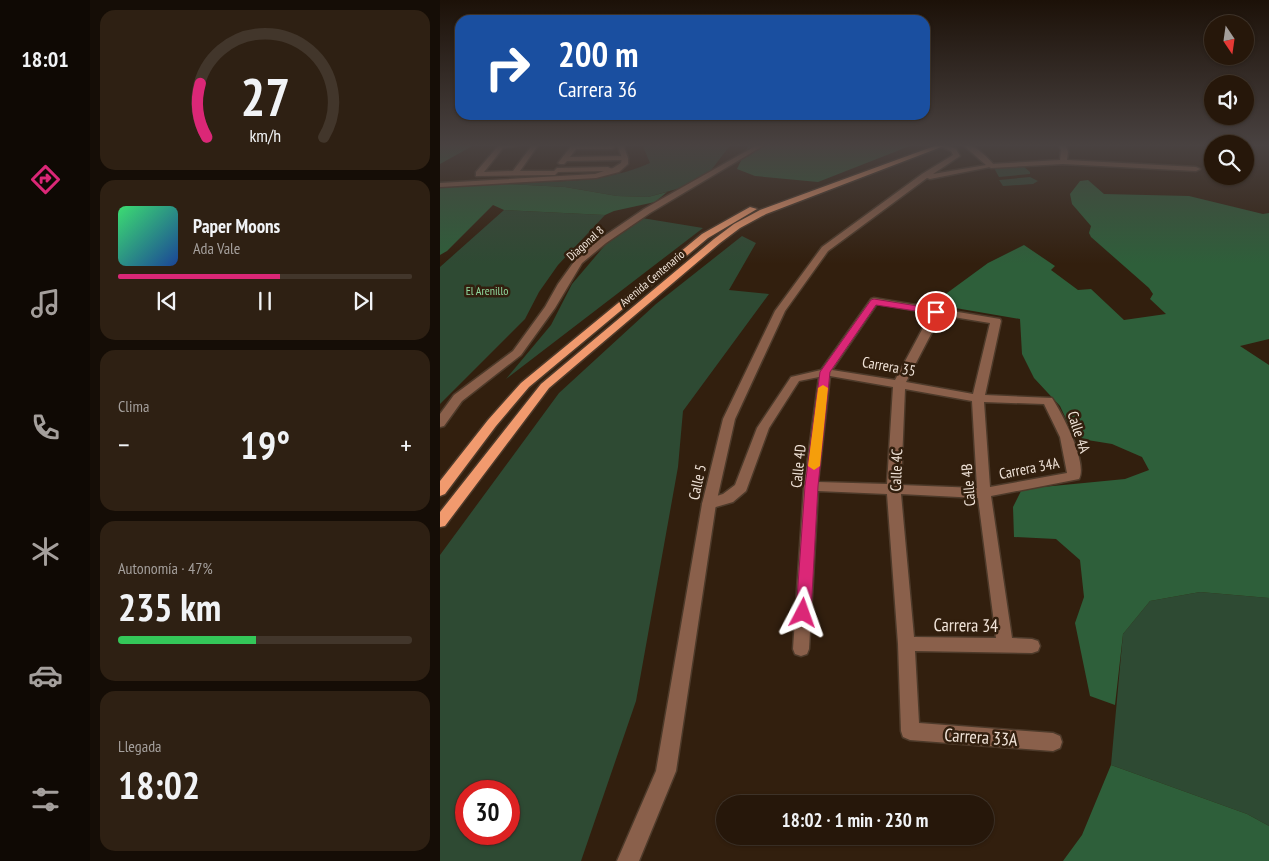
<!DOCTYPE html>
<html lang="es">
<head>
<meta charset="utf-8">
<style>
	body { margin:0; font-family:"PT Sans Narrow",sans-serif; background:#2e2013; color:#f1f3f6; height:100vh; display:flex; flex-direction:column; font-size:19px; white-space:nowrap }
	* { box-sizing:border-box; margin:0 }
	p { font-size:16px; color:#a49f9c }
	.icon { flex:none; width:28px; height:28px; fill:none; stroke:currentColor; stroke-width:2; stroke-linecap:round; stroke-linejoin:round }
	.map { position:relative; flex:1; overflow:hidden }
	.panel { display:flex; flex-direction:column; gap:10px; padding:10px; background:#150d06; width:350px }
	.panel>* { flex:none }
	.hud { position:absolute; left:15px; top:15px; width:475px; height:105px; border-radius:15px; box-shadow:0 1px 4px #0004,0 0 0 1px #42362b; background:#1a4fa0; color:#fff; overflow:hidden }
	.needle { width:32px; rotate:167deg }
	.controls { position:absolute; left:764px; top:15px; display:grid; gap:10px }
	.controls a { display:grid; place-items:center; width:50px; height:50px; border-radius:50%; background:#26170a; box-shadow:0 1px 4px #0004,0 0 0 1px #42362b; font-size:25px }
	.speed { position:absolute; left:15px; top:780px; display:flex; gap:10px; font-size:25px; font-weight:700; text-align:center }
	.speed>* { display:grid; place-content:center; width:65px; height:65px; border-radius:50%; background:#26170a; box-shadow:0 1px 4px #0004,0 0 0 1px #42362b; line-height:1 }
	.speed .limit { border:8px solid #d22; background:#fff; color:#111 }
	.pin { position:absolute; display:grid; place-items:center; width:42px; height:42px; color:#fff; margin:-21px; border:2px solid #fff; border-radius:50%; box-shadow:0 1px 5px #0007 }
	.me { position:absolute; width:55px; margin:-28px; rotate:4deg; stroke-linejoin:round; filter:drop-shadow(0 0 4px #0008) }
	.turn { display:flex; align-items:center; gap:18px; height:105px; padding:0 20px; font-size:22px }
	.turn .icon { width:65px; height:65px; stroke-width:2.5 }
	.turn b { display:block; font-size:35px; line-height:42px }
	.big { font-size:38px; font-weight:700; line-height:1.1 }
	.panel .tile { flex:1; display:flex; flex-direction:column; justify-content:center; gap:8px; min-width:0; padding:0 18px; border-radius:15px; background:#2e2013 }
	.panel .dial { align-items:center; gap:0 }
	.dial svg { height:130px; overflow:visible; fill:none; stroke:#42362b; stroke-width:7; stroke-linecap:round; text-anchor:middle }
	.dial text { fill:#f1f3f6; stroke:none }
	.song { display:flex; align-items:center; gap:15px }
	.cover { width:60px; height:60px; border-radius:8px; background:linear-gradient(135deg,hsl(140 70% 55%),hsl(220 70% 35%)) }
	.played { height:5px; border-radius:2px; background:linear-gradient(90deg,#db2777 55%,#42362b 55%) }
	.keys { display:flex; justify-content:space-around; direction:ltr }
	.heat { display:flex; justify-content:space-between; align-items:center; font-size:28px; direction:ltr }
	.charge { height:8px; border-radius:4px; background:linear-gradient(90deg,#34c759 47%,#42362b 0) }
	.trip { position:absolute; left:276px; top:795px; width:278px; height:50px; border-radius:25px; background:#26170a; box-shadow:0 1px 4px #0004,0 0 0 1px #42362b; font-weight:700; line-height:50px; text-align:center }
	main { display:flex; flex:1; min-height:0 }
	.tabs { display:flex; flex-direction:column; width:90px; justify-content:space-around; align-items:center; background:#0f0904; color:#a49f9c }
	.tabs .icon { width:35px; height:35px }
	.tabs .active { color:#db2777 }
	.tabs b { font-size:22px; color:#f1f3f6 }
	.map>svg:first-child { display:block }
</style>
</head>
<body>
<main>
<nav class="tabs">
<b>18:01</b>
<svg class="icon active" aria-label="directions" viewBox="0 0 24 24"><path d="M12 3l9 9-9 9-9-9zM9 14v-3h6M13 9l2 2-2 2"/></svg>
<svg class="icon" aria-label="music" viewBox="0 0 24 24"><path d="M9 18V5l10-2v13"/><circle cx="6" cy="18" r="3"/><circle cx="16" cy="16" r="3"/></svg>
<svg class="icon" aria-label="phone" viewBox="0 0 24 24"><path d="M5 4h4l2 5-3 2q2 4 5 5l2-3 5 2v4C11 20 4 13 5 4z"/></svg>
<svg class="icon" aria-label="climate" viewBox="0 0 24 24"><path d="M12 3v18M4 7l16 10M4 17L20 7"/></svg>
<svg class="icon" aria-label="car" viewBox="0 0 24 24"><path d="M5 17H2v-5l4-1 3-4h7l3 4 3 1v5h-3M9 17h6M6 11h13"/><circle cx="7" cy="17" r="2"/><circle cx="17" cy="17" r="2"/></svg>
<svg class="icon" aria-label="filters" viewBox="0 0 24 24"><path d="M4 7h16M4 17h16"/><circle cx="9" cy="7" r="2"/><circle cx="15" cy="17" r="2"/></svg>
</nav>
<section class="panel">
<div class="tile dial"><svg viewBox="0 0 100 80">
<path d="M14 69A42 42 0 1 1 86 69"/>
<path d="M14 69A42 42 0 0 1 10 36" stroke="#db2777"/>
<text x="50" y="56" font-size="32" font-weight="700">27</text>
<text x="50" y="72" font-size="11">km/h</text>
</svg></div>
<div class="tile">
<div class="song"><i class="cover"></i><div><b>Paper Moons</b><p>Ada Vale</p></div></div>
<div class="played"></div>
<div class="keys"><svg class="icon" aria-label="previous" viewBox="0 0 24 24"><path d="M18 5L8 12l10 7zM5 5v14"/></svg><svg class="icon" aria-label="pause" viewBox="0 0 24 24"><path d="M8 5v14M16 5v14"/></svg><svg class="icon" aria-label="next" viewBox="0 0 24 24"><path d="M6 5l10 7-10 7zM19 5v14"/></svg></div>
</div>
<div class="tile"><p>Clima</p>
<div class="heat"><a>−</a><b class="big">19°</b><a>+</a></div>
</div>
<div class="tile"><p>Autonomía · 47%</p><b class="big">235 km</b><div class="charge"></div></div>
<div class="tile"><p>Llegada</p><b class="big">18:02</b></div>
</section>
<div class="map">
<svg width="829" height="861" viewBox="0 0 829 861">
	<rect width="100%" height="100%" fill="#321f0e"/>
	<!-- green -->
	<g fill="#2e4a33" fill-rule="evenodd">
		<path d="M202 144H291L269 173 244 187 208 197 177 196 125 187 46 183C101 181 159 186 210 163Z"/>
		<path d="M583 166 590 172V174L559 177 554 168Z"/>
		<path d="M590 177 598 181 593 184 563 186 559 180Z"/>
		<path d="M64 210 165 215 118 265 99 292 85 319 0 404V267Z"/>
		<path d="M202 218 263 228 66 379 111 325 132 284 166 244Z"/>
		<path d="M302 236 316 243 289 290 329 294 243 411 238 467 196 701 141 861H0V555L119 393 216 304ZM26 791H69V834H26Z"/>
		<path d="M760 592 829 598V826L807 814 671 765 683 634 710 601Z"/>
	</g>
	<!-- forest -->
	<g fill="#2e5f3a">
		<path d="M7 144H36L0 164V146Z"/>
		<path d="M309 144H475L378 182 315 176 297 169Z"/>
		<path d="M648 180 664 194 749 196 823 214 829 213V339L800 346 829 365V598L760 592 710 601 683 634 675 705 650 696 635 623 644 597 640 560 616 539 574 537 573 507 582 489 685 479 709 470 702 457 672 444 635 438 620 406 594 378 582 354 580 319 492 304 548 263 584 245 615 266 611 270 638 290 651 289 684 320 726 314 710 299 713 294 709 288 651 237 649 233 651 226 632 204 630 194 640 181Z"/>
		<path d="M46 183 125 187 177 196 208 197 227 192 215 202 174 211 165 215 64 210 53 205 7 251 0 255V187Z"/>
		<path d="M671 765 807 814 829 826V861H623L642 835Z"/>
	</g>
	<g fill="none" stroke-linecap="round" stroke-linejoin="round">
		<!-- minor casing -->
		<g stroke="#4d3a2a" stroke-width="3">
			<g id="minor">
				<path d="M63 144H86L63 148 44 172 73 171 93 144H99L80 171H114L117 168 168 167 172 169 168 171 118 172 115 175 36 176V172L59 145Z"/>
				<path d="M133 144 172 145 175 147 172 149H136L130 157 183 156 186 158 183 160 127 161 124 164H120L118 163Z"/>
				<path d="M319 144H326L210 213 166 243 142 263 115 308 81 355 22 401 4 426 0 427V414L14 395 73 351 105 307 118 284 136 259 160 239 204 209Z"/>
				<path d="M618 144H625L628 152 627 160 756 167 760 169 756 171 623 164 551 168 547 166 551 164 620 160 621 150Z"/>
				<path d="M434 298 560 319 561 321 545 395 612 398C622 413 648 463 639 479L551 496 572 638 592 639 598 641 600 646 598 651 592 653 475 651 479 723 613 733 620 736 622 742 620 748 613 751 470 740 463 737 461 731 458 644 447 494 378 491 369 649 367 654 361 656 355 654 353 649 364 486 379 377 359 381 329 428 306 491 293 502 269 509 264 508 262 504 264 500 283 494 295 485 317 428 351 377 381 370 431 299ZM437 304 491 313 455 380 392 370ZM501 315 550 323 533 394 466 382ZM390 376 453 387 447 484 378 482ZM465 389 532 401 537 488 461 485ZM544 402 604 404 620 437 627 473 550 487ZM461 494 538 498 556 638 474 637Z"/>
			</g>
		</g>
		<!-- tertiary casing -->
		<g stroke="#4d3a2a" stroke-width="3">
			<g id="tertiary">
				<path d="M177 144H183L188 158V164L179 172 156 178 0 187V183L155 174 173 168 181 163 182 158Z"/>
				<path d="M494 144H503L516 149 520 156 493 174 546 165 522 144C535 144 546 156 555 166L490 179 487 178 388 251 345 311 295 419 276 504 236 771 199 861H177L216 771 262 504 283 419 335 311 382 247 482 174 513 155 511 151Z"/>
			</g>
		</g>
		<!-- primary casing -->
		<g stroke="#4d3a2a" stroke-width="3">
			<g id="primary">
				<path d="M500 144H509L326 214 300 228 280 243 109 388 5 526 0 527V512L101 384 274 239 294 224 320 210Z"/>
				<path d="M310 207 317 209 268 238 89 387 56 426 5 494 0 496V481L48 420 81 383 262 234Z"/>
			</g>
		</g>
		<!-- minor -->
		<use href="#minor" fill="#8a604b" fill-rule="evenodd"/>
		<!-- tertiary -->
		<use href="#tertiary" fill="#8a604b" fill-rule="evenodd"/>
		<!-- primary -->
		<use href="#primary" fill="#f19a6e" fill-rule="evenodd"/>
	</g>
	<!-- sky -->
	<linearGradient id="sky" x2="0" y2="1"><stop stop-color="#1c1108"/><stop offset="0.55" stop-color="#494241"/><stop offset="1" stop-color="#494241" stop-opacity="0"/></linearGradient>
	<rect width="829" height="264" fill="url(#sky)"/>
	<!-- route -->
	<path fill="#db2777" stroke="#8e194d" d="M434 299 496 309 501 312 496 314 436 305 390 372 378 486 371 613 369 617 363 619 358 617 356 613 365 486 380 372 431 300Z"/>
	<!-- slow -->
	<path fill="#f59e0b" d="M383 385 388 388 380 466 374 470 368 466 378 388Z"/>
	<g text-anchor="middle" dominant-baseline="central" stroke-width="5" stroke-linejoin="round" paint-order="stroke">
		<!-- far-street labels -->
		<g font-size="12" fill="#f0e3d8" stroke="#321f0e">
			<text transform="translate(145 243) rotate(-42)">Diagonal 8</text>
			<text transform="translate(212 278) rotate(-40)">Avenida Centenario</text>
		</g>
		<!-- far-park labels -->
		<g font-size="12" fill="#90da9f" stroke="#321f0e">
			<text x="47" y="290">El Arenillo</text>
		</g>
		<!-- street labels -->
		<g font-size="15" fill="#f0e3d8" stroke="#321f0e">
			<text transform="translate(449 366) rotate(10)">Carrera 35</text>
			<text transform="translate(639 432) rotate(72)">Calle 4A</text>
			<text transform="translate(358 466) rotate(-84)">Calle 4D</text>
			<text transform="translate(589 468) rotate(-11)">Carrera 34A</text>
			<text transform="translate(456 470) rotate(-88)">Calle 4C</text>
			<text transform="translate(257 482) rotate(-78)">Calle 5</text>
			<text transform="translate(528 485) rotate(-95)">Calle 4B</text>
		</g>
		<!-- near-street labels -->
		<g font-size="18" fill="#f0e3d8" stroke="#321f0e">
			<text transform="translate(526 625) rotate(1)">Carrera 34</text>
			<text transform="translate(541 737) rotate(4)">Carrera 33A</text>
		</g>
	</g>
</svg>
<div class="controls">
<a><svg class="needle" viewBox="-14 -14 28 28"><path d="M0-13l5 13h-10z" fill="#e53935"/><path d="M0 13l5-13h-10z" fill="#a49f9c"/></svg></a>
<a><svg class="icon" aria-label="sound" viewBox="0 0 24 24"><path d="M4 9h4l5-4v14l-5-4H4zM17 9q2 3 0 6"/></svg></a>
<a><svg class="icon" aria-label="search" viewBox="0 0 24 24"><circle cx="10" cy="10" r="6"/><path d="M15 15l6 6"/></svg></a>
</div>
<div class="speed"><div class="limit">30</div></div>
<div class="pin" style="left:496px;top:312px;background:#d93025"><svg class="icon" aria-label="arrive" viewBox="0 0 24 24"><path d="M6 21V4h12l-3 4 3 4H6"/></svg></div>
<svg class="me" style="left:363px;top:613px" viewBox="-20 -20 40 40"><path d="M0-17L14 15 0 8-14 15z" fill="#db2777" stroke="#fff" stroke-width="4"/></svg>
<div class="trip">18:02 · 1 min · 230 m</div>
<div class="hud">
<div class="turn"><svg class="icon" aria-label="right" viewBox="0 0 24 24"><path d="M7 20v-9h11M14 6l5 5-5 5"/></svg><div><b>200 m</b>Carrera 36</div></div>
</div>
</div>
</main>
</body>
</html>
